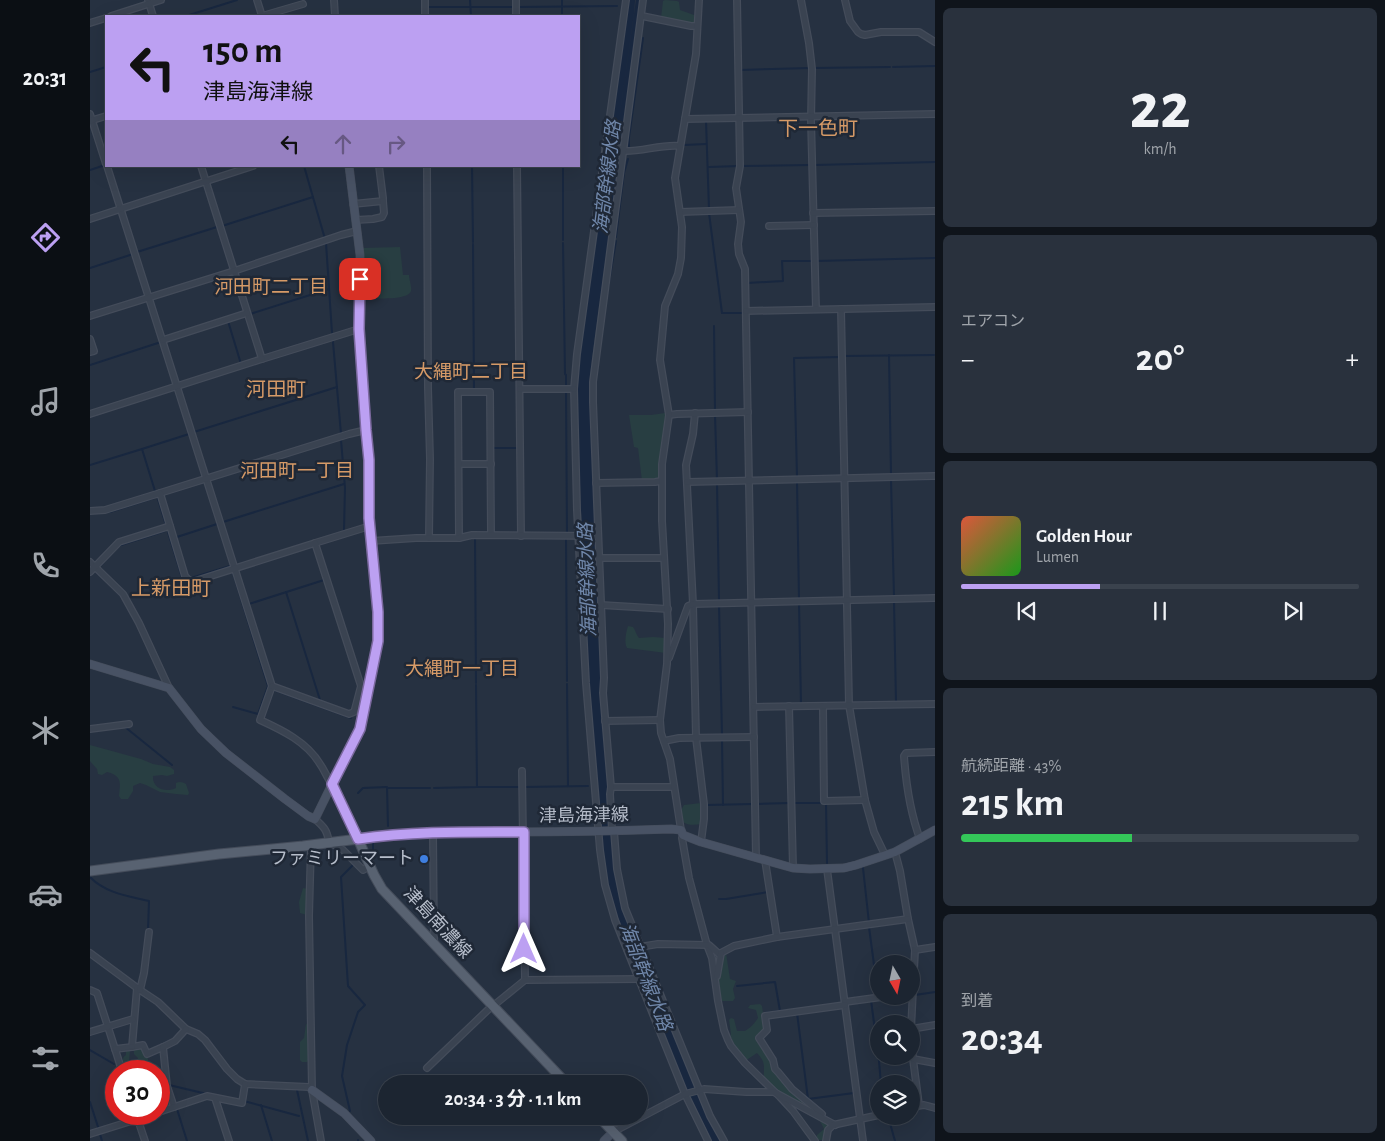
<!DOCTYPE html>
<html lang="ja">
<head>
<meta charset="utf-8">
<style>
	body { margin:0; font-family:"Alegreya Sans","Noto Sans JP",sans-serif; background:#29313d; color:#f1f3f6; height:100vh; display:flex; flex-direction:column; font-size:19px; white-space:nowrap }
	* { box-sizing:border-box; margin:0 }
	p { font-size:16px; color:#a0a5ab }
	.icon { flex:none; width:28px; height:28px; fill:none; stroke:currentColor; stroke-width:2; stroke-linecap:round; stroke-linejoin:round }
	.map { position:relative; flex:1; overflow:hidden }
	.panel { display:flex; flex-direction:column; gap:8px; padding:8px; background:#0f141b; width:450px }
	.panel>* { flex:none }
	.banner { position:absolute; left:15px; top:15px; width:475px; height:152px; border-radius:0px; box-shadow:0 5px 20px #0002,0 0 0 1px #3a424d; background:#bca0f2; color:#111; overflow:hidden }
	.needle { width:32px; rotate:171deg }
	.tools { position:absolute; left:780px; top:955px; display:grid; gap:10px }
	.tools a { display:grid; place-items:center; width:50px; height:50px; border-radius:50%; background:#1c2531; box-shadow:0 5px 20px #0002,0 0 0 1px #3a424d; font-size:25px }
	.speed { position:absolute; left:15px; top:1060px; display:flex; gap:10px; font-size:25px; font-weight:700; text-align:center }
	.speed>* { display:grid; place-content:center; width:65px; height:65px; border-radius:50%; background:#1c2531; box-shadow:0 5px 20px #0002,0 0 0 1px #3a424d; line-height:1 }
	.speed .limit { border:8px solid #d22; background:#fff; color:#111 }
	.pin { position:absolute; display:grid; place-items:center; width:42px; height:42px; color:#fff; margin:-21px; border-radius:10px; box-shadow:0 2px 8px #0006 }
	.me { position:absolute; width:55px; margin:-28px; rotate:0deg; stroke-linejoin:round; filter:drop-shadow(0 0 4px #0008) }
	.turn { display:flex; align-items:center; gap:18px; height:105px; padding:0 15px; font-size:22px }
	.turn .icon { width:65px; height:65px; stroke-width:2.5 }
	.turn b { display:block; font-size:35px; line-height:42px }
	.lanes { display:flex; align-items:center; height:48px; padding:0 15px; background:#0003; justify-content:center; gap:25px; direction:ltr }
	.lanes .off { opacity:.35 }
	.big { font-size:38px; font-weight:700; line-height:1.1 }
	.panel .tile { flex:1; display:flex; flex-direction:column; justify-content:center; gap:8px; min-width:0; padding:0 18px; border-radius:8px; background:#29313d }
	.panel .dial { align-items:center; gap:0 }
	.dial b { font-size:65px; line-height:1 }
	.song { display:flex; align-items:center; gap:15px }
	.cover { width:60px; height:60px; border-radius:8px; background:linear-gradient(135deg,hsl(10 70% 55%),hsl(120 70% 35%)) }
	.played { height:5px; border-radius:2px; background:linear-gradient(90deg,#bca0f2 35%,#3a424d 35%) }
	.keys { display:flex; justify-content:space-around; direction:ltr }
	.heat { display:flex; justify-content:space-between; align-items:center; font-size:28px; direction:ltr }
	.charge { height:8px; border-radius:4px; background:linear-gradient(90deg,#34c759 43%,#3a424d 0) }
	.trip { position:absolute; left:288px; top:1075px; width:270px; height:50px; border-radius:25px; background:#1c2531; box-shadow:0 5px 20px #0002,0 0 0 1px #3a424d; font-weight:700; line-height:50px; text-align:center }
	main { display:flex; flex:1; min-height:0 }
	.tabs { display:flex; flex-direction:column; width:90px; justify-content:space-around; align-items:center; background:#0b0f14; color:#a0a5ab }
	.tabs .icon { width:35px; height:35px }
	.tabs .active { color:#bca0f2 }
	.tabs b { font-size:22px; color:#f1f3f6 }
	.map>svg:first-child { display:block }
</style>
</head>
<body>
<main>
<nav class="tabs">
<b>20:31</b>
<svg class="icon active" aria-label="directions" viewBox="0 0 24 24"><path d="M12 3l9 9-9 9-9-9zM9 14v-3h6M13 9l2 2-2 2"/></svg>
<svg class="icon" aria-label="music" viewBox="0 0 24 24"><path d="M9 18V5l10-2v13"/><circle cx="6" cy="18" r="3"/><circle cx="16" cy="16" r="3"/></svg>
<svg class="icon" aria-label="phone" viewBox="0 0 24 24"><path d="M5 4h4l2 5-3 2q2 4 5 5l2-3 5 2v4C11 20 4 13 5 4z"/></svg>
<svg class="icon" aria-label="climate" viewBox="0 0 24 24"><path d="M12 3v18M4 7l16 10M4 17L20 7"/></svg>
<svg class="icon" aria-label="car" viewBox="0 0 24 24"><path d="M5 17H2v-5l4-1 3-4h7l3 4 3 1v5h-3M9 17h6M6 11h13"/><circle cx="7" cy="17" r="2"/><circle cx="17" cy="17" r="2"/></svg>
<svg class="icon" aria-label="filters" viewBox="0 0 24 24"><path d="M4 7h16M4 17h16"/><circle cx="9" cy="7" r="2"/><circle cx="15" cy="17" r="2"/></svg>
</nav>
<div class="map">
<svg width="845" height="1141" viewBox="0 0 845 1141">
	<rect width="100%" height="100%" fill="#263141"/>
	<!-- green -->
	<g fill="#283e42">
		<path d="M575 0 587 1 589 2 590 10 604 15 605 24 571 18 573 1Z"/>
		<path d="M310 247 313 275H319C319 279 322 287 321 291 318 301 284 298 275 298L273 248Z"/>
		<path d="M576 404 578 414 570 476 567 480 552 481 548 448 544 447 539 415H561L575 413 574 406Z"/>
		<path d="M538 626 543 627C546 631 546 635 549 638L563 637 576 638V653L537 648C534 643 536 632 538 626Z"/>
		<path d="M0 745 51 759 63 764 80 767 84 770V774L77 776 72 775 63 776C62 789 76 793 86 788V783C89 781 93 782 96 784L99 793 98 795 86 794 70 792 56 785 50 783 43 786V791L38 799H31L29 796C30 784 33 776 17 772L12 775 8 774 7 769 0 761Z"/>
		<path d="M611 803 613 804 612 824C604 825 598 826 591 821L590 812 594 805Z"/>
		<path d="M213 888 218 889 217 915 210 913 209 902Z"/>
		<path d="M636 953 640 979 646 981 643 989 645 998 643 1001H630C628 985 627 967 636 953Z"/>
		<path d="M670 1004 672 1006 675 1027 666 1037 683 1063 718 1107 684 1090 674 1080C673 1066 677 1064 667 1053L655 1061 639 1039 641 1034 639 1020 641 1018 644 1019 647 1031H655C660 1028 664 1024 668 1018L666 1010 658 1008 660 1005Z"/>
		<path d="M216 1024 220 1026V1058L217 1062H212L210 1060V1042L214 1038Z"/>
		<path d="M53 1047 57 1055 61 1071H41L34 1068C33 1063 31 1058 36 1055V1051L38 1049 40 1050 39 1062 40 1069 45 1070 48 1058 44 1054V1048Z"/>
		<path d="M719 1113 739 1124 735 1140H727V1135L734 1129 730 1121 721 1116Z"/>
	</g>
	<!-- water -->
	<path fill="#18273f" d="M539 0H545L544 13 499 333 546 0H551L502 358 499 385 511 685 510 690 519 788 517 793 525 870 533 907 632 1141H622L598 1092 530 926 518 888 515 868 508 792 499 685 492 536 487 400V385L493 333Z"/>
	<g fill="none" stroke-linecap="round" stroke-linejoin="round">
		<!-- stream -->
		<g stroke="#18273f" stroke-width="2">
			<path d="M380 0 381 16"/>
			<path d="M472 0V16"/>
			<path d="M338 7H380"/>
			<path d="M380 7H424"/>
			<path d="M428 7 527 6"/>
			<path d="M96 16 147 0"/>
			<path d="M803 67 845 66"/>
			<path d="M724 68 800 67"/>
			<path d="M650 70 720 68"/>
			<path d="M0 72 16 67"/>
			<path d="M618 121H616L619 209"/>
			<path d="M594 145 616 144"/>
			<path d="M539 147V137L553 38"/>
			<path d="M725 165 845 162"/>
			<path d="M214 166 235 239"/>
			<path d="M382 166 383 242"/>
			<path d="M473 166V240"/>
			<path d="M652 166 720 165"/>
			<path d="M619 167 649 166"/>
			<path d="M0 170 15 165"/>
			<path d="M619 213 632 313H655"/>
			<path d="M132 226 223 197"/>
			<path d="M526 237 534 173 538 159"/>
			<path d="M236 243 242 333"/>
			<path d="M473 243 475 374 476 375V387"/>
			<path d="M383 244 384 389"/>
			<path d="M47 252 127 227"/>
			<path d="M726 261 845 258"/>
			<path d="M0 268 43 254"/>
			<path d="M657 283 693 281 692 261H722"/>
			<path d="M518 288 526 241"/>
			<path d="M160 314 239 289"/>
			<path d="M138 321 151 364"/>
			<path d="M624 326 625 410"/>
			<path d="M243 342 251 434"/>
			<path d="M799 355 801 474"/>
			<path d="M754 356 844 355"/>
			<path d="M0 365 71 342"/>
			<path d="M476 391 477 534"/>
			<path d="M365 393 366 455"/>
			<path d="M625 415 627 480"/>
			<path d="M104 432 247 387"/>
			<path d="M251 440 255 488 254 530"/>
			<path d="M403 448H428"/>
			<path d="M52 449 99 434"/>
			<path d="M0 465 52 449 65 491"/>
			<path d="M403 468 404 533"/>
			<path d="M707 476 704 358 751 357"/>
			<path d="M779 480 845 479"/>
			<path d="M801 480 804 596"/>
			<path d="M707 482 709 598"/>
			<path d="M627 483 629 599"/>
			<path d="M68 499 75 522"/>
			<path d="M20 512 64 498"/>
			<path d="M133 522 254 484"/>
			<path d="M78 532 93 581"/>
			<path d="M87 537 127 524"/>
			<path d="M385 538 386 683"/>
			<path d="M476 540 477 681"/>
			<path d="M28 546 75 531"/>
			<path d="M10 566 20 555"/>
			<path d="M143 573 178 686 168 714 143 707"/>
			<path d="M101 578 140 566"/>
			<path d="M196 592 230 700"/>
			<path d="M804 602 806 702"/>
			<path d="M709 603 711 705"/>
			<path d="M159 604 234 580"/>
			<path d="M629 605 632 735"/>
			<path d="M477 684 478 786"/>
			<path d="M184 690 261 718"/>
			<path d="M35 727 82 765"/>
			<path d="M632 740 633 805"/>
			<path d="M388 787H431"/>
			<path d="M435 787 498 786"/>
			<path d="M344 788 387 787 386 685"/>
			<path d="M268 793 273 788 297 787"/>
			<path d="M703 803H733"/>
			<path d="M736 803 737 863"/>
			<path d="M667 804 700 803"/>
			<path d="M616 805 663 804"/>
			<path d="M298 826 297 788H340"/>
			<path d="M283 857V842"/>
			<path d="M773 868 779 923"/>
			<path d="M0 877C15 893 38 896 59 901L58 931"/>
			<path d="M629 899H636L678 892V894"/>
			<path d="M779 927 788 995"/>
			<path d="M647 986 685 982 690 1011"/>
			<path d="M825 995 845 992"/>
			<path d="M800 998 813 996"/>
			<path d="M781 1000 789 1061 791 1084"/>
			<path d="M675 1013 697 1010"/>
			<path d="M707 1013 718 1099 764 1093 767 1115"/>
			<path d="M0 1050 24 1064"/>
			<path d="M69 1083 75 1084"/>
			<path d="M80 1087 79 1085 117 1094"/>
			<path d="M207 1090 218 1141"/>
			<path d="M154 1101 209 1116"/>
			<path d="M0 1102 9 1130"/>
			<path d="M171 1105 182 1141"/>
			<path d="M87 1109 97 1141"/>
			<path d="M260 1111 252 1076 257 1045 268 1012 275 1005 258 986 251 877 264 864"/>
			<path d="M798 1116 805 1141"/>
			<path d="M768 1124 770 1141"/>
			<path d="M10 1134 12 1141"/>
			<path d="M268 1140V1141"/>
		</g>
		<!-- street casing -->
		<g stroke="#444c5a" stroke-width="8">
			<g id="street">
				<path d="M58 0 63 16"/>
				<path d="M167 0 172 16"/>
				<path d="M244 0 245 16"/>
				<path d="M335 0V16"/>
				<path d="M426 0V16"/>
				<path d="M536 0 487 354 484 389 487 510 496 683 510 850 515 885 525 920 595 1094 618 1141"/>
				<path d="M647 0 650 166 646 188 651 222 648 244 649 254 655 269 666 857"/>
				<path d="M711 0 719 43 722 69 721 120 726 309"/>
				<path d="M755 0 760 21 768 32 771 34 775 35 791 32H829L845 42"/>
				<path d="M21 16 71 0"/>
				<path d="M172 16 213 4"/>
				<path d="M552 16 601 26H607"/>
				<path d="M0 23 16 18"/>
				<path d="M0 114 16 164"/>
				<path d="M595 119 845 114"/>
				<path d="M0 121 16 116"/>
				<path d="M515 146 533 149"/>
				<path d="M533 151C552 152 571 144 590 146"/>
				<path d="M17 166 182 686 170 720C192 730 217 742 230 764 235 771 237 778 242 784"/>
				<path d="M111 166 172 359 269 329"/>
				<path d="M337 166 338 388 340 459 339 538"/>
				<path d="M427 166 431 536"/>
				<path d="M263 204 293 201V198L289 166"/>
				<path d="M590 212 649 210"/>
				<path d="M723 213 845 211"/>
				<path d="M0 219 163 166"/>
				<path d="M266 220 283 219 292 217 294 213 293 201"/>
				<path d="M679 226 724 225"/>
				<path d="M751 309 759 705 775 800 784 832 795 855"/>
				<path d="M656 311 845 307"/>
				<path d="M0 316 144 271 251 235 267 231"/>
				<path d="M0 339 4 351 0 352"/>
				<path d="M73 340 157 313"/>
				<path d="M430 389H484"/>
				<path d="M605 413 603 434 596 465 603 604 606 738 614 804V819L611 842"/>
				<path d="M0 414 172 359"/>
				<path d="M579 415 587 414 658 412"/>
				<path d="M369 464H401"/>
				<path d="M597 482 845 476"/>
				<path d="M506 483 565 482 571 481"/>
				<path d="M70 493 259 434 276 430"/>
				<path d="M0 511 15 510 70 493 80 526"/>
				<path d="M369 538 368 392H400L401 535"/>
				<path d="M281 541 326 538H369L382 535 508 536"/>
				<path d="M225 543 280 526"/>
				<path d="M509 558H574"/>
				<path d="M0 562 33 594 49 623 79 688"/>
				<path d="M0 572 29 542 80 526 95 576C98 580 100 581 105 581L225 543 271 686 265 709 264 712 259 714 182 686"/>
				<path d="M511 605 578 609"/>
				<path d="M579 658 598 606 603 604 845 598"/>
				<path d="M699 706 703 868"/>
				<path d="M733 706 734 801 775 800"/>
				<path d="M664 707 845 704"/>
				<path d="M515 721 570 720"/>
				<path d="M0 729 39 724"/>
				<path d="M574 741 589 738 664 737"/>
				<path d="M432 771 435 980"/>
				<path d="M521 787H584"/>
				<path d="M225 819C234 827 237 830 239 842L253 850 273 870 280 866"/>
				<path d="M591 830 580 759 571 733 570 720 577 664 578 624 572 521V464L579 415 570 360 575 306 588 274 591 258 592 227 585 178 606 54 609 0"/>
				<path d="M522 831 520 794 521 787 513 693 514 678 503 402V382L553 0"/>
				<path d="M524 831 527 869 535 908 620 1116 634 1141"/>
				<path d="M343 833 344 943"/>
				<path d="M593 835 592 838 599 878 617 945 622 958 628 1001 634 1030 638 1040 641 1046 655 1063 690 1097 703 1111 725 1141"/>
				<path d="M830 839C820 812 816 784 814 756L816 753 845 752"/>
				<path d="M221 845 219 916 222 1090 231 1141"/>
				<path d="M805 852 810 871 818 919 825 950 821 1029 823 1059 829 1105"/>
				<path d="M675 860 687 937"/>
				<path d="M737 869 773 1141"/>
				<path d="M537 949 568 944 619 945 629 954 644 946 687 937 818 919"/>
				<path d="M825 950 845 947"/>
				<path d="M0 953 50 990 68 1002 96 1029 108 1034 115 1040 137 1069 147 1079 155 1084 219 1087 222 1090"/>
				<path d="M627 976 631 953"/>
				<path d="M47 988 42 1047 53 1045 57 1054 73 1047 77 1086 84 1107"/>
				<path d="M0 990 7 993 18 1027"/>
				<path d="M50 990 54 973 59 932"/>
				<path d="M755 1002 799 996"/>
				<path d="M403 1006 435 980 549 979"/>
				<path d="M18 1027 32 1071"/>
				<path d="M821 1029 845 1025"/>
				<path d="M0 1032 43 1019"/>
				<path d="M73 1047 85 1041 96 1029"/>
				<path d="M25 1049 42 1047"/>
				<path d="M823 1059 845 1063"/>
				<path d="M337 1068 403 1005"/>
				<path d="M125 1098 139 1141"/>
				<path d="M821 1107 834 1105 845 1108"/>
				<path d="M69 1112 117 1096 152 1103 155 1084"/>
				<path d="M46 1114 55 1141"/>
				<path d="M732 1114 702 1089 688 1072 685 1069 683 1060 669 1038 677 1030 675 1016 755 1005"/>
				<path d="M523 1132 595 1094 614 1089 656 1092H684L745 1125"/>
				<path d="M0 1134 64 1114"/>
				<path d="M736 1141 738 1130 743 1125 789 1115"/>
			</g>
		</g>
		<!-- secondary casing -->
		<g stroke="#444c5a" stroke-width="9">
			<g id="secondary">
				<path d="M0 664 79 688 111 729 136 753 195 799 218 816 225 819 269 729 280 681 288 641V612L279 518V460L276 430 269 329 270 255 259 166"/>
				<path d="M242 784 268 839C318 832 369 832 420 832 474 832 528 831 581 829L591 830 593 835 611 842 703 868 720 869 754 868 766 865 805 852 845 830"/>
				<path d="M222 1090 254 1113 281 1141"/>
				<path d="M514 1141 523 1132"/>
			</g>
		</g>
		<!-- primary casing -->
		<g stroke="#444c5a" stroke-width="11">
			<g id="primary">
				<path d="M0 871 129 854 213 846 268 839 284 875 292 889 477 1084"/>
				<path d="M508 1116 532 1141"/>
			</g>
		</g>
		<!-- street -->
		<use href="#street" stroke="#3a4351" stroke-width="5.5"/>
		<!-- secondary -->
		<use href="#secondary" stroke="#485264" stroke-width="8"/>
		<!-- primary -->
		<use href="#primary" stroke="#586271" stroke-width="9"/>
	</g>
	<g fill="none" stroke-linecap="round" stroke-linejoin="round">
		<!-- route casing -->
		<g stroke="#7a689d" stroke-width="12">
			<path id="route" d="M270 279 269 329 276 430 279 460V518L288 612V641L270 729 242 784 268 839C323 831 378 832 434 832V949"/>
		</g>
		<!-- route -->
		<use href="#route" stroke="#bca0f2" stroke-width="9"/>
	</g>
	<!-- markers -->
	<circle fill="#3f7fe0" stroke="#1f2836" stroke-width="2" cx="334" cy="859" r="5"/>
	<g text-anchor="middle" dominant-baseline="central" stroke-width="5" stroke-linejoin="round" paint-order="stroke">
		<!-- street labels -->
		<g font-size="18" fill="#b7becb" stroke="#1f2836">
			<text transform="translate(494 816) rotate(-1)">津島海津線</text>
			<text transform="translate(347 923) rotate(47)">津島南濃線</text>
		</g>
		<!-- poi labels -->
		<g font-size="18" fill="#b7becb" stroke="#1f2836" text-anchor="end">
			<text x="324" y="859">ファミリーマート</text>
		</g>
		<!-- water labels -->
		<g font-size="19" font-style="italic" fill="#7087aa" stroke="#1f2836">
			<text transform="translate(518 177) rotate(-83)">海部幹線水路</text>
			<text transform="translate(498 580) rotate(-92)">海部幹線水路</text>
			<text transform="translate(555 977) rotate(69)">海部幹線水路</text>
		</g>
		<!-- neighbourhood labels -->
		<g font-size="19" fill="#d69a67" stroke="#1f2836">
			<text x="181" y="287">河田町二丁目</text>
			<text x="381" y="372">大縄町二丁目</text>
			<text x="207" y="471">河田町一丁目</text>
			<text x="372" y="669">大縄町一丁目</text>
		</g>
		<!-- quarter labels -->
		<g font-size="20" fill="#d69a67" stroke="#1f2836">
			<text x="728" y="129">下一色町</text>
			<text x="186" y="390">河田町</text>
			<text x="81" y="589">上新田町</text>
		</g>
	</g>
</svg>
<div class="tools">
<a><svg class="needle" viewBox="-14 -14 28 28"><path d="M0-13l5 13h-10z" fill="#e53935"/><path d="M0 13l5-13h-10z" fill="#a0a5ab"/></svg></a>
<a><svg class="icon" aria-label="search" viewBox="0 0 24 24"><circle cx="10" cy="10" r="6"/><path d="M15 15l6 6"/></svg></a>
<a><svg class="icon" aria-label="layers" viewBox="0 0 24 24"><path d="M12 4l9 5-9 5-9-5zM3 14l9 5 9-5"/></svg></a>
</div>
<div class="speed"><div class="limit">30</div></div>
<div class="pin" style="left:270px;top:279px;background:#d93025"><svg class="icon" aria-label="arrive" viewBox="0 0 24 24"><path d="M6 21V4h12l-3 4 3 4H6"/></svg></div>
<svg class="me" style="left:434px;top:949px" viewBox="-20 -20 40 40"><path d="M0-17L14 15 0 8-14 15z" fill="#bca0f2" stroke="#fff" stroke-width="4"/></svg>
<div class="trip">20:34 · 3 分 · 1.1 km</div>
<div class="banner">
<div class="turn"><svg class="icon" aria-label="left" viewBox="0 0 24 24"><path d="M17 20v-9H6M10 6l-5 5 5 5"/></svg><div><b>150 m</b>津島海津線</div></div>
<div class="lanes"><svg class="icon" aria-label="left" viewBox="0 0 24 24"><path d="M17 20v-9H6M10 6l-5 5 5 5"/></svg><svg class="icon off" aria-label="ahead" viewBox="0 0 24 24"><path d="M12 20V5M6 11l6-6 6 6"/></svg><svg class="icon off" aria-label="right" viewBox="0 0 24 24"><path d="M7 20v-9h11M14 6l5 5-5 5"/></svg></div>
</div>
</div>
<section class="panel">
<div class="tile dial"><b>22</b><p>km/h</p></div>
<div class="tile"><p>エアコン</p>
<div class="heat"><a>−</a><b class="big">20°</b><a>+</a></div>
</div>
<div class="tile">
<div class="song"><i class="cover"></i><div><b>Golden Hour</b><p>Lumen</p></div></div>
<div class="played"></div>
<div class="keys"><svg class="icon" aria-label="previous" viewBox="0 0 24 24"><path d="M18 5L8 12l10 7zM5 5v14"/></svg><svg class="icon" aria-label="pause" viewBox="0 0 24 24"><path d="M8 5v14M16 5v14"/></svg><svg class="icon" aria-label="next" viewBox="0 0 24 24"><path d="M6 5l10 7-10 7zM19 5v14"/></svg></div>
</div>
<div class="tile"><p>航続距離 · 43%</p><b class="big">215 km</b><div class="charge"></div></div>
<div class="tile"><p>到着</p><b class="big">20:34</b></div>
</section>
</main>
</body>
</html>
